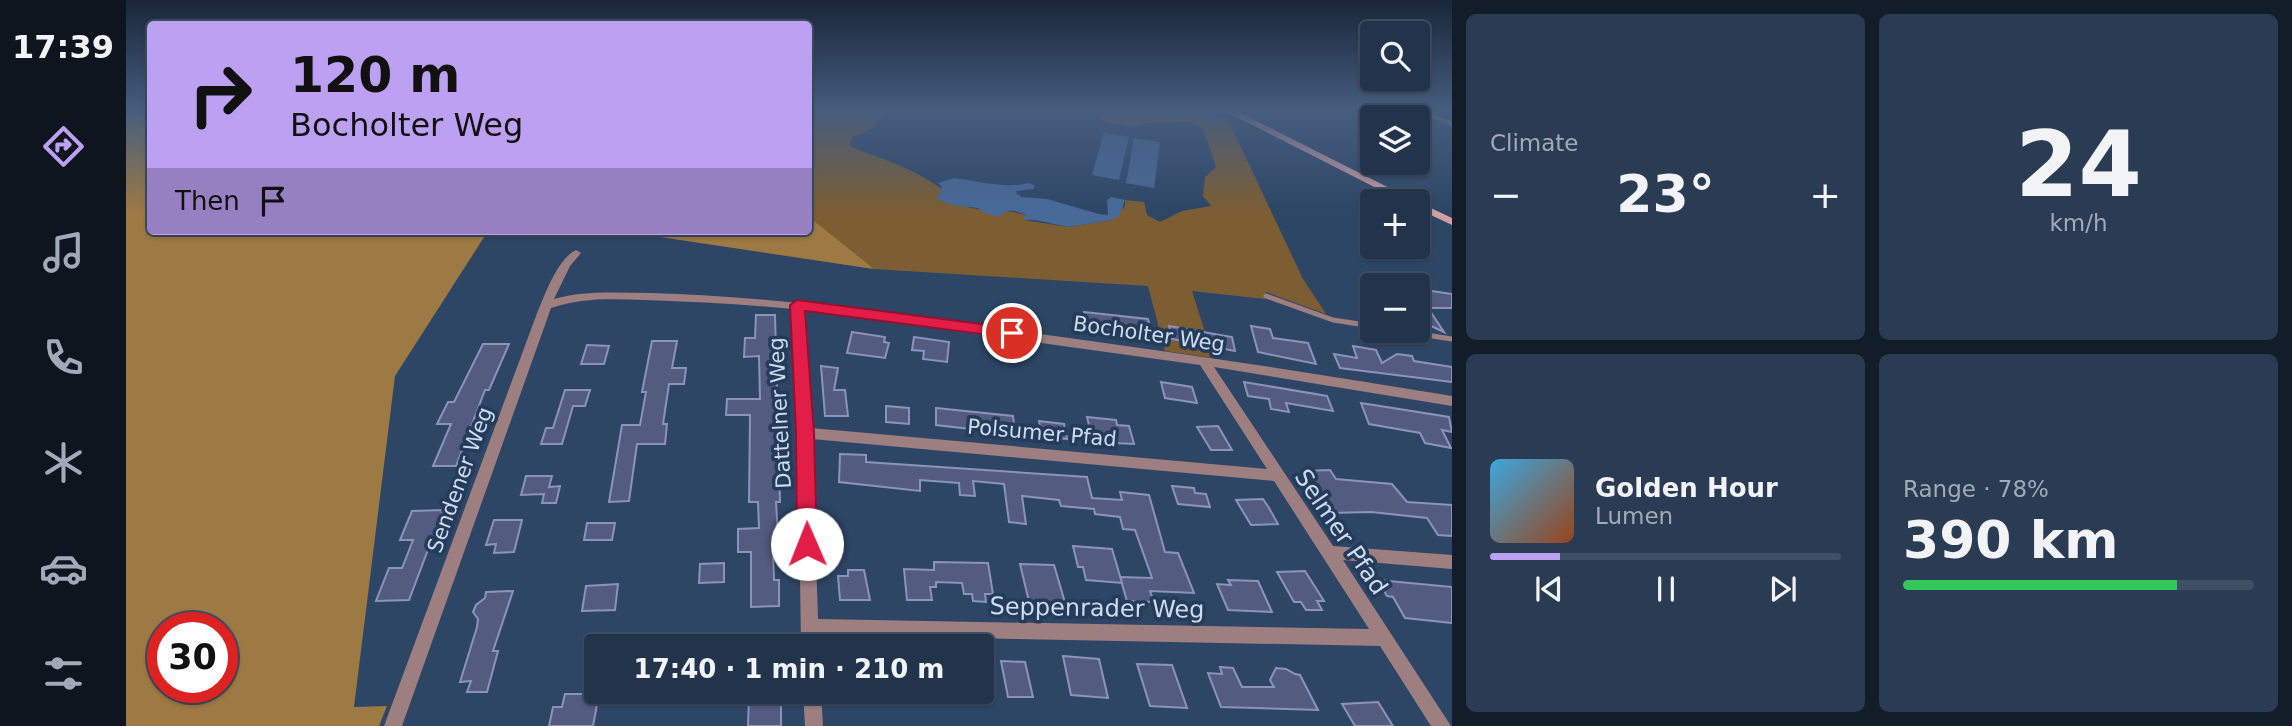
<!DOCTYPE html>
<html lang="en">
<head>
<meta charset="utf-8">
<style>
	body { margin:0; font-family:"DejaVu Sans",sans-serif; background:#2a3c53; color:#f1f3f6; height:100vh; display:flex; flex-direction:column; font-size:26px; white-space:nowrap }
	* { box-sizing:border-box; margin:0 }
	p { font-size:23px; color:#a2aab5 }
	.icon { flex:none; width:38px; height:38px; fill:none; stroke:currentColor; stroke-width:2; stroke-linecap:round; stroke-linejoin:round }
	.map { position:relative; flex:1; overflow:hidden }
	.panel { display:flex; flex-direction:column; gap:14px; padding:14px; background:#131d2a; width:840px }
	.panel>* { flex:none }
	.guide { position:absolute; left:21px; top:21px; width:665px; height:214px; border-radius:7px; box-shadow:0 2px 5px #0004,0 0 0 2px #3f4f64; background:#bca0f2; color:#111; overflow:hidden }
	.buttons { position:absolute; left:1234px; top:21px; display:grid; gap:14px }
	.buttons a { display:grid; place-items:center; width:70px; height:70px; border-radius:7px; background:#22344c; box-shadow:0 2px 5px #0004,0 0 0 2px #3f4f64; font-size:35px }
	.speed { position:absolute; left:21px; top:612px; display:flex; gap:14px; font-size:35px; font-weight:700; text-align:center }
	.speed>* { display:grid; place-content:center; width:91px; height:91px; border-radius:50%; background:#22344c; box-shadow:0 2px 5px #0004,0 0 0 2px #3f4f64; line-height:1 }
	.speed .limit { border:10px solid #d22; background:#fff; color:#111 }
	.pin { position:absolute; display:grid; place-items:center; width:60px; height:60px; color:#fff; margin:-30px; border:4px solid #fff; border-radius:50%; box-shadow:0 2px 7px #0007 }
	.me { position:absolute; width:77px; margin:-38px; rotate:359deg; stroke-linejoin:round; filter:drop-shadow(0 0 5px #0008) }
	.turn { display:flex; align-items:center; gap:24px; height:147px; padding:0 28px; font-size:32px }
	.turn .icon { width:91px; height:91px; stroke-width:2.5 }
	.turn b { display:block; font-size:49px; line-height:60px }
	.then { display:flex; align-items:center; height:66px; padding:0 28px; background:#0003; gap:14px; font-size:26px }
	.big { font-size:52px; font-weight:700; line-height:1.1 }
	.panel .widget { flex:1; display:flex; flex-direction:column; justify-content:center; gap:10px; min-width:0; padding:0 24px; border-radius:10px; background:#2a3c53 }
	.panel .dial { align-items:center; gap:0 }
	.dial b { font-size:91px; line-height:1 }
	.song { display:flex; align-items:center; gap:21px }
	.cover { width:84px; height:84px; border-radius:10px; background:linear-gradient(135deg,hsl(200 70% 55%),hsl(20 70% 35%)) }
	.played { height:7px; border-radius:4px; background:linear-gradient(90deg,#bca0f2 20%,#3f4f64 20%) }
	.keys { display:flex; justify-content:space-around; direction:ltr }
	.heat { display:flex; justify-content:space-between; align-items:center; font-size:38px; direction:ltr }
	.charge { height:10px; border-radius:5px; background:linear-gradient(90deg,#34c759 78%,#3f4f64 0) }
	.panel .tiles { flex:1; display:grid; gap:14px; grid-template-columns:repeat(2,1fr) }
	.trip { position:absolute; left:458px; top:634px; width:410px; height:70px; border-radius:7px; background:#22344c; box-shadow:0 2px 5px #0004,0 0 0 2px #3f4f64; font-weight:700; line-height:70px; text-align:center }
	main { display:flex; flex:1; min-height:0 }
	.dock { display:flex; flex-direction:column; width:126px; justify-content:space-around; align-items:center; background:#0e151e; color:#a2aab5 }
	.dock .icon { width:49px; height:49px }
	.dock .current { color:#bca0f2 }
	.dock b { font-size:32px; color:#f1f3f6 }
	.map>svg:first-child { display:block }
</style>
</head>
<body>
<main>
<nav class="dock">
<b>17:39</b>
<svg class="icon current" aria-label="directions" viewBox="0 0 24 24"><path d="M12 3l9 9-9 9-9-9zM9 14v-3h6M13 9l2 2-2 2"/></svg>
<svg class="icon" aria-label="music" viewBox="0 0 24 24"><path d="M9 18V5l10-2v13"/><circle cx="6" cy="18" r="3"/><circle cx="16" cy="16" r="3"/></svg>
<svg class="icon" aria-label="phone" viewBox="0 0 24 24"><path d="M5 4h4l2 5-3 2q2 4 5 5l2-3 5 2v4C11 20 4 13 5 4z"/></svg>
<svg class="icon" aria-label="climate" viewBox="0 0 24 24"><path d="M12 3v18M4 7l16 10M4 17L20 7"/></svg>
<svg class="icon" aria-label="car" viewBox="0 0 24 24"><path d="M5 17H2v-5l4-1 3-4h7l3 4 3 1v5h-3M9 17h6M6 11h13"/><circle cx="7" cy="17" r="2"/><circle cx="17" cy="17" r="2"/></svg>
<svg class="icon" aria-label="filters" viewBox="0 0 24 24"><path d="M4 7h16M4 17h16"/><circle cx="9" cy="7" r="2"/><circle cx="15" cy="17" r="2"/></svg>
</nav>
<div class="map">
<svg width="1326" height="726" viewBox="0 0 1326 726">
	<rect width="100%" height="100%" fill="#2e4666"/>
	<!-- green -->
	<path fill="#7c5e32" d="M683 110H764L748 123 747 128 726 137 723 146C756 159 787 168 816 189L815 192C824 197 835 205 845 208 864 212 883 208 901 216L898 220 942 227 986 220 999 206V200L1018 202 1021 215 1034 222 1056 211 1085 206 1077 196 1079 177 1090 167 1077 128 1065 122 1018 123 1008 127 982 123 966 114 965 110H1080L1102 120 1177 279 1200 314 1140 292 1139 299 1066 291 1087 358 1039 351 1022 286 748 269 494 231H682Z"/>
	<!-- forest -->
	<g fill="#9d7943" fill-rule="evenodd">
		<path d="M0 110H24V231H362L269 376 228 707 261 706 253 726H0ZM37 628H96V688H37Z"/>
		<path d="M683 217 748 269 495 231H682Z"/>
	</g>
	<!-- water -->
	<g fill="#476a98">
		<path d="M978 132 1003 137 993 180 966 175Z"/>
		<path d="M1008 138 1034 142 1028 188 1000 183Z"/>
		<path d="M828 178C852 181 879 189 903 183L908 185V189L890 191 891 194 896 197 921 199 973 214 982 215 981 200 985 197 999 200 994 215 986 220 942 227 909 220H897L900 215C890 211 881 207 873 217L856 212 852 208 826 205 811 199 816 187 812 183Z"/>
	</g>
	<!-- building -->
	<g fill="#545b81" stroke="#8b93bd" stroke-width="2">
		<path d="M1292 289 1326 294V308H1302L1318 332 1292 320Z"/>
		<path d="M958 312 1022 319 1026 336 961 330Z"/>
		<path d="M630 315H649L654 502H650L653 551H647L648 580H653V606L625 607V552H612V529L633 528 632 502H623L624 415H600L601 399H634L633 356 618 357 619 338H629Z"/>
		<path d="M1043 326 1106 337 1109 351 1046 339Z"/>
		<path d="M1125 326 1144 329 1147 338 1182 343 1190 364 1132 352Z"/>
		<path d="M726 332 759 337 758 342 763 343 759 358 721 353Z"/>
		<path d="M788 337 823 342 821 362 797 359 798 351 786 350Z"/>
		<path d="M526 341H551L546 368H560L558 384H543L537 424H541L539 444H511L503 501 483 502 496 425H514L520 392H516Z"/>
		<path d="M357 344H383L363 390H359L330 466H307L325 424H311L322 402H328Z"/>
		<path d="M461 345 483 346 478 364H455Z"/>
		<path d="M1227 346 1250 350 1256 363 1271 354 1286 356 1288 361 1326 367V382L1214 368 1208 354 1231 358Z"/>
		<path d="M695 366 712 368 708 390H719L722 416H699Z"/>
		<path d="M1035 382 1066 387 1071 403 1039 398Z"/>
		<path d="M1118 382 1201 396 1207 411 1160 403 1163 412 1145 409 1143 399 1122 396Z"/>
		<path d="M439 390H464L459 406H447L436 444H415L420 428H427Z"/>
		<path d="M1235 403 1323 417 1326 432 1316 430 1325 448 1299 443 1294 433 1243 424Z"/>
		<path d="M760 406 783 408V424L760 422Z"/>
		<path d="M810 408 887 416 889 434 810 425Z"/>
		<path d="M961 417 990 420 991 425 1003 426 1008 444 967 442Z"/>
		<path d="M913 421 938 424 941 439 916 436Z"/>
		<path d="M1092 426 1106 450H1085L1071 427Z"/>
		<path d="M714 454 740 455V462L961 477 966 498 996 500 994 492 1023 495 1039 552 1052 553 1068 593 1024 591 1028 602 1001 601 994 577 1026 578 1009 530 997 529 994 517 969 514 968 509 935 506 933 500 896 496 900 524 883 522 878 484 847 481 849 496 834 495 833 483 794 480V491L713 482Z"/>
		<path d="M1204 470 1210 479 1266 484 1281 502 1326 505V536L1312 535 1301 518 1245 512 1203 513 1178 471Z"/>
		<path d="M400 476H426L423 487 434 486 430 503H416L418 494 395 495Z"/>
		<path d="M1046 486 1068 488 1069 493 1080 494 1084 507 1052 504Z"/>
		<path d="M1137 499 1143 508 1152 524 1125 525 1110 500Z"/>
		<path d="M317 510 283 600 250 601 263 568H276L280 558 287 540H274L286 511Z"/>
		<path d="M368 520H396L388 552 368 553 370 544 360 545Z"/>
		<path d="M461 523H489L486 540H458Z"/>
		<path d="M947 546 986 549 996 583 960 580 957 567H952Z"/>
		<path d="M808 562 862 563 867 594H859L860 602 847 601 846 594H838L836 583 810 582V587H804L806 600H781L778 569 808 570Z"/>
		<path d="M598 563V582L573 583 574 564Z"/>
		<path d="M894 564 928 565 940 606H904Z"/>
		<path d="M722 570H738L744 600H714L712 576H722Z"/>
		<path d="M1179 571 1198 601H1191L1196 610H1180L1175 602H1168L1151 572Z"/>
		<path d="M1102 580 1132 581 1146 612 1102 610 1091 584 1105 585Z"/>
		<path d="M1252 580 1326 587V623L1279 618 1267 597 1261 596Z"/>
		<path d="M492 584 489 610 456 611 460 586Z"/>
		<path d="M387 591 367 651H372L361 692H341L345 681 334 682 351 627 352 619 347 612 350 605 359 598 360 592Z"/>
		<path d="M937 656 973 659 982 698 945 695Z"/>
		<path d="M875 661 899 662 907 697H882Z"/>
		<path d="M1011 664 1046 665 1061 708 1024 706Z"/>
		<path d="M1094 667 1107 668 1116 687H1148L1144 680 1150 668 1160 669 1169 674 1174 675 1192 710 1095 707 1082 673 1096 674Z"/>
		<path d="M439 694H473L467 726H423L427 707H436Z"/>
		<path d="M623 696H655V726H622Z"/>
		<path d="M1252 702 1267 726H1229L1216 704Z"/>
	</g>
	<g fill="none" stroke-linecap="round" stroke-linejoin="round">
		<!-- service-far1 -->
		<path stroke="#9e7f80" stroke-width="4.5" d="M1294 110 1326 124"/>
		<!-- service -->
		<g stroke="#9e7f80" stroke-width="5">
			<path d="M1140 296 1207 320 1246 326"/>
			<path d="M1274 331 1326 339"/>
		</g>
		<!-- minor -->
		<g fill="#9e7f80" fill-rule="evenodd">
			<path d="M450 250 455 253 444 266 428 299C459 290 491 293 523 293 607 295 688 304 771 315 956 339 1141 365 1326 396V406L1088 367 1207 546 1326 555V569L1217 560 1325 726H1305L1254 646 692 635 693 646H675L672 433 666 309C617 304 569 302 520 300 488 299 456 297 425 308L276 726H258L410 316C418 297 431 259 450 250ZM677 310 1074 365 1141 469 685 428ZM686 439 1148 481 1243 629 692 619Z"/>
			<path d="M677 691H695L697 726H679Z"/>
		</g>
		<!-- secondary -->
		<g fill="#cf9fa1" fill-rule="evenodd">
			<path d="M1097 110H1109L1289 201H1276Z"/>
			<path d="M1292 202 1326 218V225L1292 209Z"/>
		</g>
	</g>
	<!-- sky -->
	<linearGradient id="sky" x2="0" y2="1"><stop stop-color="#192638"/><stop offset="0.52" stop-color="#465d7f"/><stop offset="1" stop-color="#465d7f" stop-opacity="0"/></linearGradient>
	<rect width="1326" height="212" fill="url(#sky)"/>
	<!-- route -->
	<path fill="#e11d48" stroke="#92132f" stroke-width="2" d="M671 300 886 328 894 333 886 338 679 311 688 433 691 544 688 550 681 553 674 550 671 544 670 433 664 305Z"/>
	<g text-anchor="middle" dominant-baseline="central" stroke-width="7" stroke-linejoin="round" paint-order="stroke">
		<!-- street labels -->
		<g font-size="21" fill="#cedcef" stroke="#243b5a">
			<text transform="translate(1023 334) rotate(8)">Bocholter Weg</text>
			<text transform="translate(654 413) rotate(-93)">Dattelner Weg</text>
			<text transform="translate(916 433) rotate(5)">Polsumer Pfad</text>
			<text transform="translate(334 480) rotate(-70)">Sendener Weg</text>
		</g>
		<!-- near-street labels -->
		<g font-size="24" fill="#cedcef" stroke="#243b5a">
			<text transform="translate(1215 532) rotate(56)">Selmer Pfad</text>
			<text transform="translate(971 608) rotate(1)">Seppenrader Weg</text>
		</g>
	</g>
</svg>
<div class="buttons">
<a><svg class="icon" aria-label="search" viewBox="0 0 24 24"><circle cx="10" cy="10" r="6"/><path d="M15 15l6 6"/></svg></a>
<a><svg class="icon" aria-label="layers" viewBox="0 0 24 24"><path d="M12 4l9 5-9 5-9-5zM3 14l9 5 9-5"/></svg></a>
<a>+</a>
<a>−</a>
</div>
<div class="speed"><div class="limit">30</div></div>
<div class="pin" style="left:886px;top:333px;background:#d93025"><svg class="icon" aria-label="arrive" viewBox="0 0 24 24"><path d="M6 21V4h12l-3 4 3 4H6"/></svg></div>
<svg class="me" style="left:681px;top:544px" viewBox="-20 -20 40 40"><circle r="19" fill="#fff"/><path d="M0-13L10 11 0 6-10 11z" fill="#e11d48"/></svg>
<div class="trip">17:40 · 1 min · 210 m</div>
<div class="guide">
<div class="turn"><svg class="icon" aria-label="right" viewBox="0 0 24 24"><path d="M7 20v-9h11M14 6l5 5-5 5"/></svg><div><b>120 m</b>Bocholter Weg</div></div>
<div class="then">Then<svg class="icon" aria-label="arrive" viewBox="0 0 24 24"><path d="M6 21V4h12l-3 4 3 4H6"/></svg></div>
</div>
</div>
<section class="panel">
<div class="tiles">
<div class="widget"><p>Climate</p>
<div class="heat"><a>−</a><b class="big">23°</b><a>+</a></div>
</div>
<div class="widget dial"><b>24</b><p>km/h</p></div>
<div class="widget">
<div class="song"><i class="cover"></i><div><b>Golden Hour</b><p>Lumen</p></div></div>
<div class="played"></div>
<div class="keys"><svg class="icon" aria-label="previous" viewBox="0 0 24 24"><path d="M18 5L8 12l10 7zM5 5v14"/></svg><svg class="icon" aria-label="pause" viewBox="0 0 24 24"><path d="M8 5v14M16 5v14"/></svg><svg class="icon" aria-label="next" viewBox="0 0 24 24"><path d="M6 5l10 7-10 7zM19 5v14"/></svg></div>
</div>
<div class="widget"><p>Range · 78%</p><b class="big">390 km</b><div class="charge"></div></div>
</div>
</section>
</main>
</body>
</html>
